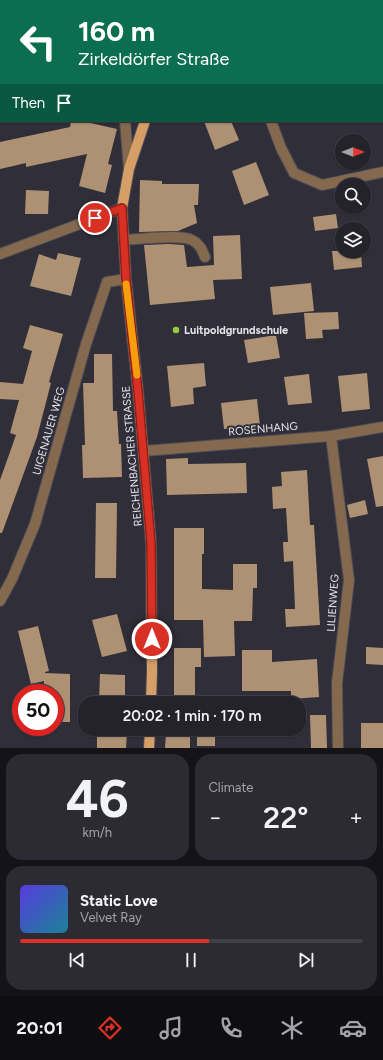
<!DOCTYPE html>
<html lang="en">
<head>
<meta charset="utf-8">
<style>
	body { margin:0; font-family:Figtree,sans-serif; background:#2c2b33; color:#f1f3f6; height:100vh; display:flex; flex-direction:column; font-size:15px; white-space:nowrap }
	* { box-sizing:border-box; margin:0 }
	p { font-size:13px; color:#a3a4a9 }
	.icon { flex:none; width:22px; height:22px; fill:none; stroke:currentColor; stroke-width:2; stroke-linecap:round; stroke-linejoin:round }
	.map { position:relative; height:748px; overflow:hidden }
	.drawer { display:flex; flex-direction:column; gap:6px; padding:6px; background:#141318; flex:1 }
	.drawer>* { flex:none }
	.guide { position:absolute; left:0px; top:0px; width:383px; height:122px; box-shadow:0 1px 3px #0004,0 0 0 1px #414047; background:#0b6e4f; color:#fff; overflow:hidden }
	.needle { width:26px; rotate:90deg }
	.buttons { position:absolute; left:335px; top:134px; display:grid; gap:8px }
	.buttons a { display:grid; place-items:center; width:36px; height:36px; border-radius:50%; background:#24232b; box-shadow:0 1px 3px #0004,0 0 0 1px #414047; font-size:20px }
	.speed { position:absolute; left:12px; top:684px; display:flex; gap:8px; font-size:20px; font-weight:700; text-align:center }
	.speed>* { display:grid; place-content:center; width:52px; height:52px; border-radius:50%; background:#24232b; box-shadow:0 1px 3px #0004,0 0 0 1px #414047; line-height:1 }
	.speed .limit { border:6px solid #d22; background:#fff; color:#111 }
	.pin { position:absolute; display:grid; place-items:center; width:34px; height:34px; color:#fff; margin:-17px; border:2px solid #fff; border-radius:50%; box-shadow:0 1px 4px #0007 }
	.me { position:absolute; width:44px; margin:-22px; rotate:0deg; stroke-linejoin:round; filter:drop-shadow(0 0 3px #0008) }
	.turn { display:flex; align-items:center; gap:14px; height:84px; padding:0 12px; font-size:18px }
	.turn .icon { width:52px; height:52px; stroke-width:2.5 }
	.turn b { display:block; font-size:28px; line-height:34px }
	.then { display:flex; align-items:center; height:38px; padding:0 12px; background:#0003; gap:8px; font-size:15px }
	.big { font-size:30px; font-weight:600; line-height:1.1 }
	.drawer .card { flex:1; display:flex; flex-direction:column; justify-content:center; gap:6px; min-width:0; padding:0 14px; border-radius:16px; background:#2c2b33 }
	.drawer .dial { align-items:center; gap:0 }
	.dial b { font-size:52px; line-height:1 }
	.song { display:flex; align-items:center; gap:12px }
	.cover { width:48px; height:48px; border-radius:6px; background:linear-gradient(135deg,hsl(250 70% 55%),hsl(190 70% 35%)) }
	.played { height:4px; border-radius:2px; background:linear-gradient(90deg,#d93025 55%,#414047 55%) }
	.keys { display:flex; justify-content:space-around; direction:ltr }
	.heat { display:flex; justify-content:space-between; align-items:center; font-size:22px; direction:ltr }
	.drawer .tiles { flex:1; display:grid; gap:6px; grid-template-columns:1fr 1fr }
	.card:last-child { grid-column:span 2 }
	.trip { position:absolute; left:78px; top:696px; width:228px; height:40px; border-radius:16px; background:#24232b; box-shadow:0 1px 3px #0004,0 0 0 1px #414047; font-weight:600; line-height:40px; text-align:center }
	.tab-bar { display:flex; height:64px; justify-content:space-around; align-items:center; background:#0e0e11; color:#a3a4a9 }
	.tab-bar .icon { width:28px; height:28px }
	.tab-bar .current { color:#d93025 }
	.tab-bar b { font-size:18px; color:#f1f3f6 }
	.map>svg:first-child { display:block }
</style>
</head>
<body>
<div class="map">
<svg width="383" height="748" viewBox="0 0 383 748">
	<rect width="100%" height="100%" fill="#302f39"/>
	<!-- building -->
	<g fill="#ae9173">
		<path d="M71 121H86V122L117 129 108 164 112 165 105 193 79 186 87 154 26 167V163L0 169V142L70 127Z"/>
		<path d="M204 121H231L239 140 215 150Z"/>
		<path d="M256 162 269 195 244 205 232 171Z"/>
		<path d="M140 180 162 181V184H199L198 205H194L197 223 178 231 139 232Z"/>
		<path d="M26 190 49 191 48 214H25Z"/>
		<path d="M336 214 338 228 315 231 313 217Z"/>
		<path d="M240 235 242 279 213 280 215 299 150 305 144 245 169 244 184 245 187 267 214 265 213 236Z"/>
		<path d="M332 251H361L362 267 334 270Z"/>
		<path d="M58 253 81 258 71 296 30 286 39 254 56 260Z"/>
		<path d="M311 283 314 311 273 315 270 287Z"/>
		<path d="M338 312 339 329 322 330 323 338 306 339 304 313Z"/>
		<path d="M30 325 63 334 49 382 51 383 37 437 2 533H0V480L16 435 10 433 19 400 0 399V382L23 384 32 351 23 348Z"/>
		<path d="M276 335 280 358 248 363 244 340Z"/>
		<path d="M94 354H112L113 411H117L119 444H121L122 477 83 478 82 445H85L83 383H94Z"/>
		<path d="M204 363 206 386 193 388 194 404 171 407 167 366Z"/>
		<path d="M367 373 370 409 342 412 338 376Z"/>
		<path d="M309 374 312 403 288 405 284 377Z"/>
		<path d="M257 399 260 426 224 429 221 403Z"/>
		<path d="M383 456V506L376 507 367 459Z"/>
		<path d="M188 458V464L246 463 247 493 167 495 166 459Z"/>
		<path d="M307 470 310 525H314L320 625 286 627 285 609H295L293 561 284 562 283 542H288L286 508 273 509 272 487 282 486 281 472Z"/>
		<path d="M365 500 368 514 350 518 347 505Z"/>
		<path d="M96 503H117L116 578H95Z"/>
		<path d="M174 528H204V554H202V589L233 590V564H257V588H253L252 621H234L235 656 204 657 203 620H174Z"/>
		<path d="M117 614 127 651 102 657 92 620Z"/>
		<path d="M38 626 49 671 45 672V673L70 674V722H55V693H44V681L31 684 18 631Z"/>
		<path d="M366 647 383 648V665L366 664Z"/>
		<path d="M174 648H201V667H195V699H174Z"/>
		<path d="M242 650H272V662L317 659 319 697 291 699V691H242Z"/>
		<path d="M100 674 125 675V703H99Z"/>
		<path d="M310 715H326L327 748H311Z"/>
		<rect x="361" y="723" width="22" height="25"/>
		<rect x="197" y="729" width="18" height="17"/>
		<path d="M97 732H127L126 748H97Z"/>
		<path d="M166 734H190V748H165Z"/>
	</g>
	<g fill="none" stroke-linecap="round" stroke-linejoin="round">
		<!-- minor casing -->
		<g stroke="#4c4c55" stroke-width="12">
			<g id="minor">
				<path d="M85 1 86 0"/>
				<path d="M159 1V0"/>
				<path d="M0 111H1"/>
				<path d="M125 121 129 169"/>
				<path d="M271 121 281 148 294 173 322 185 383 172"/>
				<path d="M124 240C140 239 180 234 192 240 200 244 202 250 205 257"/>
				<path d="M0 254 122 208"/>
				<path d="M331 436 349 580 337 683 338 748"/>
				<path d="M144 451 331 436 383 427"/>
				<path d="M0 601 12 579 35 524 86 344 107 282 126 279"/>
			</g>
		</g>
		<!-- major casing -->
		<g stroke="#4c4c55" stroke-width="12">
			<g id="major">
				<path d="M185 1V0"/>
				<path d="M145 121 129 169 122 208 126 279 138 391 151 543 152 671 151 703"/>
				<path d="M149 748 150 729"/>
			</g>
		</g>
		<!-- minor -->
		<use href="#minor" stroke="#84694e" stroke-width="10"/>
		<!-- major -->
		<use href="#major" stroke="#d79f68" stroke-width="10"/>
	</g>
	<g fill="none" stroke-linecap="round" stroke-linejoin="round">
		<!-- route casing -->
		<g stroke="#8d1f18" stroke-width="10">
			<path id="route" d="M95 218 122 208 126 279 138 391 151 543 152 639"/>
		</g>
		<!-- route -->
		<use href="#route" stroke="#d93025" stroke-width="7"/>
		<!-- slow -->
		<path stroke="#f59e0b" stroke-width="7" d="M126 284 137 375"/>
	</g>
	<!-- markers -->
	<circle fill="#94cc3b" stroke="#302f39" stroke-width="1.5" cx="176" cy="330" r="4"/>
	<g text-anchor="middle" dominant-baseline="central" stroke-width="4" stroke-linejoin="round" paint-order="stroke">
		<!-- poi labels -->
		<g font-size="11" font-weight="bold" fill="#e2e2e8" stroke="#302f39" text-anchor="start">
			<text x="184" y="330">Luitpoldgrundschule</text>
		</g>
		<!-- street labels -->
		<g font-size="11" fill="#e2e2e8" stroke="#302f39">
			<text transform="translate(263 429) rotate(-5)">ROSENHANG</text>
			<text transform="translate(49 431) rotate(-74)">UIGENAUER WEG</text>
			<text transform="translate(132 456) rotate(-95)">REICHENBACHER STRASSE</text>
			<text transform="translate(333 603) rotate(-86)">LILIENWEG</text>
		</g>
	</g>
</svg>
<div class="buttons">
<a><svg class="needle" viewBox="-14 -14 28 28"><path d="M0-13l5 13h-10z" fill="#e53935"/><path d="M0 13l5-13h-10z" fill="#a3a4a9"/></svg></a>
<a><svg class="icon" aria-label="search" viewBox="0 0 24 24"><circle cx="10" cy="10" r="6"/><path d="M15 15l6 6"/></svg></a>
<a><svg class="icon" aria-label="layers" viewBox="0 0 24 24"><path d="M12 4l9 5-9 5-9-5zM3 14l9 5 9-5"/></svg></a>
</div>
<div class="speed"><div class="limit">50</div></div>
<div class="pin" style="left:95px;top:218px;background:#d93025"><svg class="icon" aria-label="arrive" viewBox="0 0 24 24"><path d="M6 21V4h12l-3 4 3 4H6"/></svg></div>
<svg class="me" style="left:152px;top:639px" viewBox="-20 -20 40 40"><circle r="17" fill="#d93025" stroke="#fff" stroke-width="3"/><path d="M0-11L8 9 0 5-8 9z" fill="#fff"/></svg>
<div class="trip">20:02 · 1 min · 170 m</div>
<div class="guide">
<div class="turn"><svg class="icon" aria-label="left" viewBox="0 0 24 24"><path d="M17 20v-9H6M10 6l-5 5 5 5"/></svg><div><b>160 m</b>Zirkeldörfer Straße</div></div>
<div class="then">Then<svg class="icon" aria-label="arrive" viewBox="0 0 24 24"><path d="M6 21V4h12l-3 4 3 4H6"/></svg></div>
</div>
</div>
<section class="drawer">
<div class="tiles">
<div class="card dial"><b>46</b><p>km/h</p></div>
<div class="card"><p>Climate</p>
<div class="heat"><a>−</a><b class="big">22°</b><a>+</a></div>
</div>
<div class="card">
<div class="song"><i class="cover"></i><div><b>Static Love</b><p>Velvet Ray</p></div></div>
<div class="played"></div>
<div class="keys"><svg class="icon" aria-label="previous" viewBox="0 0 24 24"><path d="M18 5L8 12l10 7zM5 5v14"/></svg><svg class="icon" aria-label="pause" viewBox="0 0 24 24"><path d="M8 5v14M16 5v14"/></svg><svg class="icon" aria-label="next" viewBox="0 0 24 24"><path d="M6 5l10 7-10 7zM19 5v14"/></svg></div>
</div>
</div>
</section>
<nav class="tab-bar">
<b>20:01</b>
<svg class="icon current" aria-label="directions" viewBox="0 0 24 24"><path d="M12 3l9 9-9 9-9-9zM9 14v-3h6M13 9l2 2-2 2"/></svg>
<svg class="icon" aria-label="music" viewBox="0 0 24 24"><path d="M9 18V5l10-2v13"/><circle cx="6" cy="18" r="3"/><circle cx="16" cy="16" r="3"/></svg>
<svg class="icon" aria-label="phone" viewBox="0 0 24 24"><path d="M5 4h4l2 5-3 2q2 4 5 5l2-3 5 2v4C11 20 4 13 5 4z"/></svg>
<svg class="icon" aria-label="climate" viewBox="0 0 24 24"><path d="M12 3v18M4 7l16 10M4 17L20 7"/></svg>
<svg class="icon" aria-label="car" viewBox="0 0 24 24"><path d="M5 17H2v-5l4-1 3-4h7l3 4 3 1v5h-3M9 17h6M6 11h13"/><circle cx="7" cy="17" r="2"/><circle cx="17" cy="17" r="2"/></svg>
</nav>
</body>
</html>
